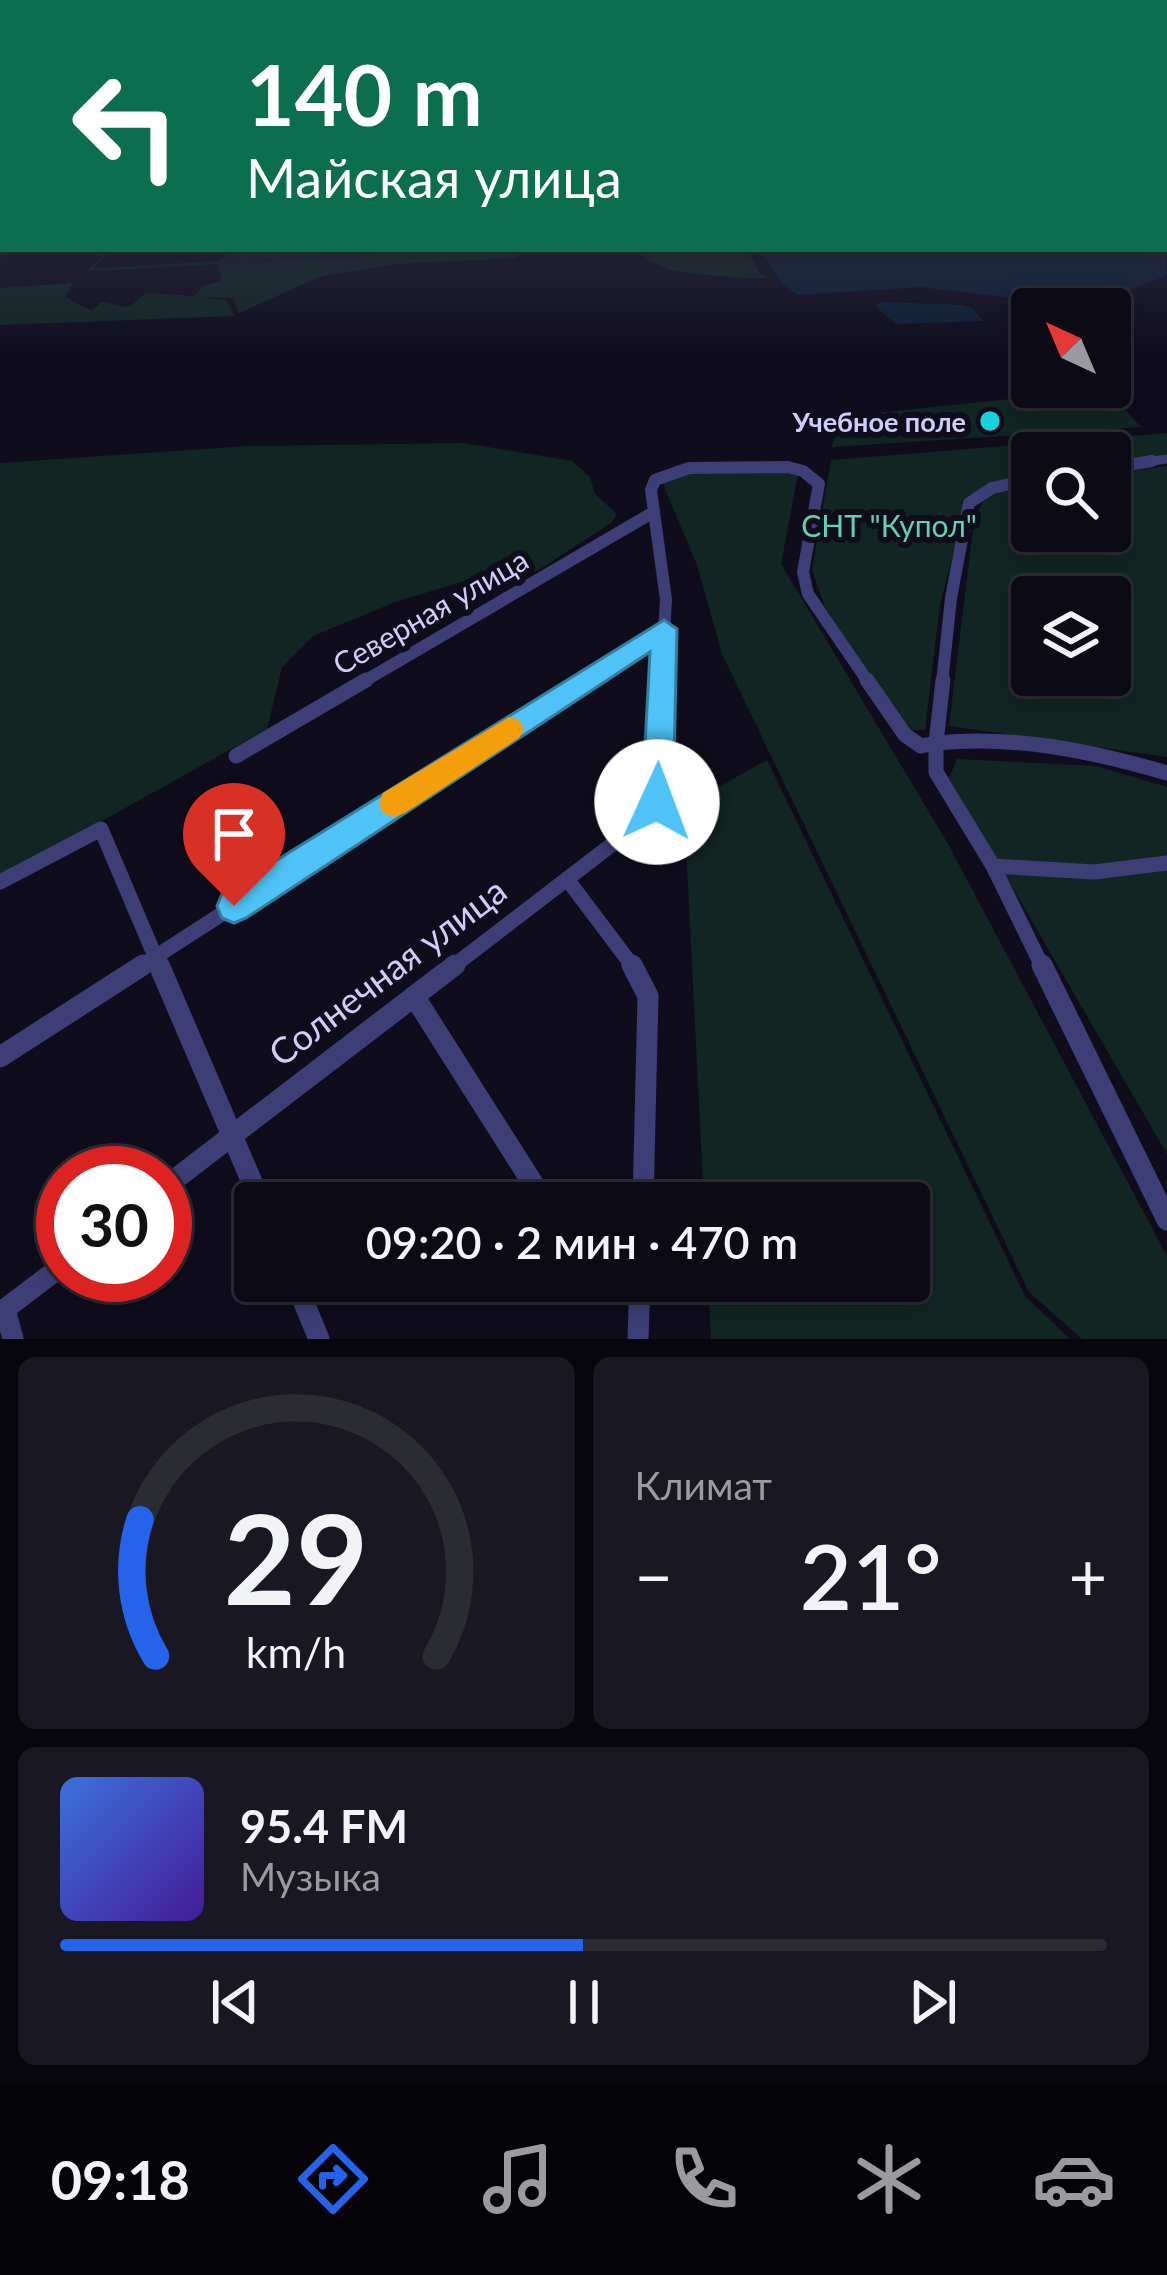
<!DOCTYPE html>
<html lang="ru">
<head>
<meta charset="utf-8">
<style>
	body { margin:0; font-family:Lato,sans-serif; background:#191822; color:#f1f3f6; height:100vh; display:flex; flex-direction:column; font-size:45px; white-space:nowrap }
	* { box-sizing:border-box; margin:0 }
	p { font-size:39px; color:#9a9aa0 }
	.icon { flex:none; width:66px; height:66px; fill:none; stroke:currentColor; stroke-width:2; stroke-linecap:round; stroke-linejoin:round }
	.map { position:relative; height:1339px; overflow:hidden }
	.details { display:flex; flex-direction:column; gap:18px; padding:18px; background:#06060c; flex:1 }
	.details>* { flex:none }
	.hud { position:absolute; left:0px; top:0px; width:1167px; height:252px; box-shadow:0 6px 18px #0003,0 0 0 3px #2b2b34; background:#0b6e4f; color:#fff; overflow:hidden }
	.needle { width:78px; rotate:316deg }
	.buttons { position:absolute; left:1011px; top:288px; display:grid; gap:24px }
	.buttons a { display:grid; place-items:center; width:120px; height:120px; border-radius:12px; background:#0b0a15; box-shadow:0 6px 18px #0003,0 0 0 3px #2b2b34; font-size:60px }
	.speed { position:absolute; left:36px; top:1146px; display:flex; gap:24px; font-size:60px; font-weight:700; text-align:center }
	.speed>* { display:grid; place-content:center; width:156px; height:156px; border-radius:50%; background:#0b0a15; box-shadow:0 6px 18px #0003,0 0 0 3px #2b2b34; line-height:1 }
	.speed .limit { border:18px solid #d22; background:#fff; color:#111 }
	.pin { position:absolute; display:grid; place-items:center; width:102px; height:102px; color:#fff; margin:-123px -51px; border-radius:50% 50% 50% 0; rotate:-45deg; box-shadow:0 0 12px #0007 }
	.pin .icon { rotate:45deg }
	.me { position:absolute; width:132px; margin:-66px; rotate:2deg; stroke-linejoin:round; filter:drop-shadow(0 0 9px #0008) }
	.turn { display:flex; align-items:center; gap:42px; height:252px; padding:0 48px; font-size:54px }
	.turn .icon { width:156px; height:156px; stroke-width:2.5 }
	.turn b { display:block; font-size:84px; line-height:102px }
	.big { font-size:90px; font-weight:600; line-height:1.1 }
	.details .tile { flex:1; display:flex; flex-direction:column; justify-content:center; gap:18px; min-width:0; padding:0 42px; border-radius:18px; background:#191822 }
	.details .dial { align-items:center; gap:0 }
	.dial svg { height:312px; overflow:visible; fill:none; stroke:#2b2b34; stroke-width:7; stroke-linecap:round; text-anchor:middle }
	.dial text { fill:#f1f3f6; stroke:none }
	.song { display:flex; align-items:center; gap:36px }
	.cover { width:144px; height:144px; border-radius:18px; background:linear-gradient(135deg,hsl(220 70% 55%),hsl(260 70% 35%)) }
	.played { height:12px; border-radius:6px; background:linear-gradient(90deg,#2563eb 50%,#2b2b34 50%) }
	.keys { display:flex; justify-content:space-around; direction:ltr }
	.heat { display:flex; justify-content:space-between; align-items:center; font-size:66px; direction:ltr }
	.details .tiles { flex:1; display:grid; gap:18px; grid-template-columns:1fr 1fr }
	.tile:last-child { grid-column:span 2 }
	.trip { position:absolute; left:234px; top:1182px; width:696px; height:120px; border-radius:12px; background:#0b0a15; box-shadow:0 6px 18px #0003,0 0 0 3px #2b2b34; font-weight:600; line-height:120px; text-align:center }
	.menu { display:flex; height:192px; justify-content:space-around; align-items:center; background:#040408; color:#9a9aa0 }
	.menu .icon { width:84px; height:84px }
	.menu .on { color:#2563eb }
	.menu b { font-size:54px; color:#f1f3f6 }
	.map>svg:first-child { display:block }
</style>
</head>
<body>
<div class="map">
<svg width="1167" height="1339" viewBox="0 0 1167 1339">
	<rect width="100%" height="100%" fill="#0f0d1c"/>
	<!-- green -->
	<g fill="#112523" fill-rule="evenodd">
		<path d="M222 249H518V250L516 258 396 264 322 276 239 313 233 298 201 297 226 300 235 316 0 325V288L73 283 65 297 92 311 101 302 129 307 146 293 194 296 204 285 222 281 217 261 229 254Z"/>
		<path d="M631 249H747L759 272 768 277C760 281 692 274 675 271 660 268 644 256 631 249Z"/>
		<path d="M1106 389 1141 427 831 447 846 416Z"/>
		<path d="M1167 433V455L1110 463V453H1032V476L993 482 968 496 940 605 925 730H907L825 607 812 570 831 460Z"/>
		<path d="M464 443 572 461 590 477 595 494 617 514 611 523 537 571 502 570 398 601 313 636 282 667 267 729 0 878V463L248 446Z"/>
		<path d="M1167 466V757L949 726 974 521 986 494 1032 485V531H1110V474ZM1032 597H1110V675H1032Z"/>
		<path d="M788 471 798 475 781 564 948 844 1167 1256V1339H1082L1029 1292 722 654 697 565 662 482 673 474Z"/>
		<path d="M957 759 1097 766 1167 787V1154L949 778Z"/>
		<path d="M767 760 1025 1296 1070 1339H711L708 1281H909V1203H704L684 806Z"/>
	</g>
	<!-- water -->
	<g fill="#0d1e35">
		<path d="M1164 212 1167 275 1132 289 1107 293 1013 298 921 287 798 295 783 285 760 249H1164Z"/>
		<path d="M881 302 962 305 972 308 983 321 896 324 875 306Z"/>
	</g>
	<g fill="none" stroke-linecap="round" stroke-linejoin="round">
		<!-- stream -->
		<path stroke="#0d1e35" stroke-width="3" d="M110 249 90 270 460 249"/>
		<!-- minor-far3 -->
		<path stroke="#3d3e76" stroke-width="9" d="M1133 464 1167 459"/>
		<!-- minor-far2 -->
		<g stroke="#3d3e76" stroke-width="12">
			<path d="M1110 468 1152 461"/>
			<path d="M361 683 652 513"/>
			<path d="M581 683 664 629"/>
			<path d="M661 683 666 600 651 490 655 480 689 468 788 467 803 471 819 484 803 572 808 594 869 683"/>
			<path d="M942 683 951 598 969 503 992 488 1032 479"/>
		</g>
		<!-- minor-far1 -->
		<g stroke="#3d3e76" stroke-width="15">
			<path d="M867 680 905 735 921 746 936 743V772L993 866 1043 968"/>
			<path d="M943 680 936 743C1016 735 1091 751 1167 773"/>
			<path d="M236 756 366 680"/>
			<path d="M993 866 1094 872 1167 863"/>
			<path d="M567 879 634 968"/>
			<path d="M0 882 101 829 160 968"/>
			<path d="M138 968 585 680"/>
			<path d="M451 968 653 813 661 680"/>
		</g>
		<!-- minor -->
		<g stroke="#3d3e76" stroke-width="21">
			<path d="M159 965 261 1203"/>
			<path d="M632 965 648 996 643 1203"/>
			<path d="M1042 965 1167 1220"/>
			<path d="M414 996 539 1193 593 1203"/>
			<path d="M0 1057 143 965"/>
			<path d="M165 1187 455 965"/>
			<path d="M295 1281 319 1339"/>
			<path d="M5 1309 13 1339"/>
			<path d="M0 1313 63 1265"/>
			<path d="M638 1339 640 1281"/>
		</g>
	</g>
	<!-- sky -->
	<linearGradient id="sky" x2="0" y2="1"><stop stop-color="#08070f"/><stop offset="0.47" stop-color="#31354b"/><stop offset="1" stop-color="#31354b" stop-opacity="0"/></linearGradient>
	<rect width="1167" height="355" fill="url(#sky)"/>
	<!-- route -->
	<path fill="#4fc3f7" stroke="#337fa1" stroke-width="3" d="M664 620 677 629 673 802 668 812 657 816 646 812 642 802 650 652 246 918 234 923 222 918 217 906 222 894Z"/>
	<!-- slow -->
	<path fill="#f59e0b" d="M509 717 519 720 524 729 519 738 405 813 394 817 383 813 379 803 383 793Z"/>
	<!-- markers -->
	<circle fill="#17d2dc" stroke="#0f0d1c" stroke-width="4.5" cx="990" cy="421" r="12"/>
	<g text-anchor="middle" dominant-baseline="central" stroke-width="12" stroke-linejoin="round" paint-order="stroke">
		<!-- far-poi labels -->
		<g font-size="27" font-weight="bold" fill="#d0cdfa" stroke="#0f0d1c" text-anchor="end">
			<text x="966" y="421">Учебное поле</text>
		</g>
		<!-- park labels -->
		<g font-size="30" fill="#62d1b0" stroke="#0f0d1c">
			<text x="889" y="525">СНТ "Купол"</text>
		</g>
		<!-- street labels -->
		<g font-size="30" fill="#d0cdfa" stroke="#0f0d1c">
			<text transform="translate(430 611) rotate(-30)">Северная улица</text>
		</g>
		<!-- near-street labels -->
		<g font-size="36" fill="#d0cdfa" stroke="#0f0d1c">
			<text transform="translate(387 971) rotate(-37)">Солнечная улица</text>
		</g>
	</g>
</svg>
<div class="buttons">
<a><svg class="needle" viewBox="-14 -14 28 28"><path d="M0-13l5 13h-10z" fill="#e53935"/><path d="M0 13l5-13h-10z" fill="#9a9aa0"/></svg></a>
<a><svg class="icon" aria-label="search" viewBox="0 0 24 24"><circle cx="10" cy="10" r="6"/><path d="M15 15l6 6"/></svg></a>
<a><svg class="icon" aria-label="layers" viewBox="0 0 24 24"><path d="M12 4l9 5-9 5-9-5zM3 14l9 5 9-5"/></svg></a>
</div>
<div class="speed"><div class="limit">30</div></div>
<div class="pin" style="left:234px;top:906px;background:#d93025"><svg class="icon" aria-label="arrive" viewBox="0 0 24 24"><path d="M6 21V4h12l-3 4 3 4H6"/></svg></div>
<svg class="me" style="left:657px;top:802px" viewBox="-20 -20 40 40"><circle r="19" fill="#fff"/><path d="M0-13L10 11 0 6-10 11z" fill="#4fc3f7"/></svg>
<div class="trip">09:20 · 2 мин · 470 m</div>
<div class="hud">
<div class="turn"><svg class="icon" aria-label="left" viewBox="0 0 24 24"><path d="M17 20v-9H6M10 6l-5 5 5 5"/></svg><div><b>140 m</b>Майская улица</div></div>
</div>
</div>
<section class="details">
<div class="tiles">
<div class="tile dial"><svg viewBox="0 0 100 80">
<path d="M14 69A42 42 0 1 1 86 69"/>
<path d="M14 69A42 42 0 0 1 10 34" stroke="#2563eb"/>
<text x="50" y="56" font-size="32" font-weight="700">29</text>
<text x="50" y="72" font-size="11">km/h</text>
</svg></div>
<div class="tile"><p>Климат</p>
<div class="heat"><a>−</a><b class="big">21°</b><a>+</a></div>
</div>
<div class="tile">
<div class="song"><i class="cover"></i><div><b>95.4 FM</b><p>Музыка</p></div></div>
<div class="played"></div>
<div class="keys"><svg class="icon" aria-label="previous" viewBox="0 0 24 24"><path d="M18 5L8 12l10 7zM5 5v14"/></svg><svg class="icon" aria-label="pause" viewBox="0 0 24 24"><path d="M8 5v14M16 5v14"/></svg><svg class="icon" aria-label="next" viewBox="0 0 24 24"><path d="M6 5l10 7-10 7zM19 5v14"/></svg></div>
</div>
</div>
</section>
<nav class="menu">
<b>09:18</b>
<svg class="icon on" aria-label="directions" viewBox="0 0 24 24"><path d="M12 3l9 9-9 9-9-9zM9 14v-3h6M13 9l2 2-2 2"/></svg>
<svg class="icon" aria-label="music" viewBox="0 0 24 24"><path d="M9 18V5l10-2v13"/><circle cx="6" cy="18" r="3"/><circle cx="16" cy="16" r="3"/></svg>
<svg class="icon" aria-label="phone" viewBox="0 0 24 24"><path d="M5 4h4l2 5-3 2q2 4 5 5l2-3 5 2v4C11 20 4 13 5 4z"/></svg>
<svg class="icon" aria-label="climate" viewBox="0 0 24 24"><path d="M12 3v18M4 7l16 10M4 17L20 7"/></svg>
<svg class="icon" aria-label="car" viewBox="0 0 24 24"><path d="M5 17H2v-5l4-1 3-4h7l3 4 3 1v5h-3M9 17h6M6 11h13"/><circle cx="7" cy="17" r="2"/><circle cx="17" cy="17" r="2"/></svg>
</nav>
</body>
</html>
